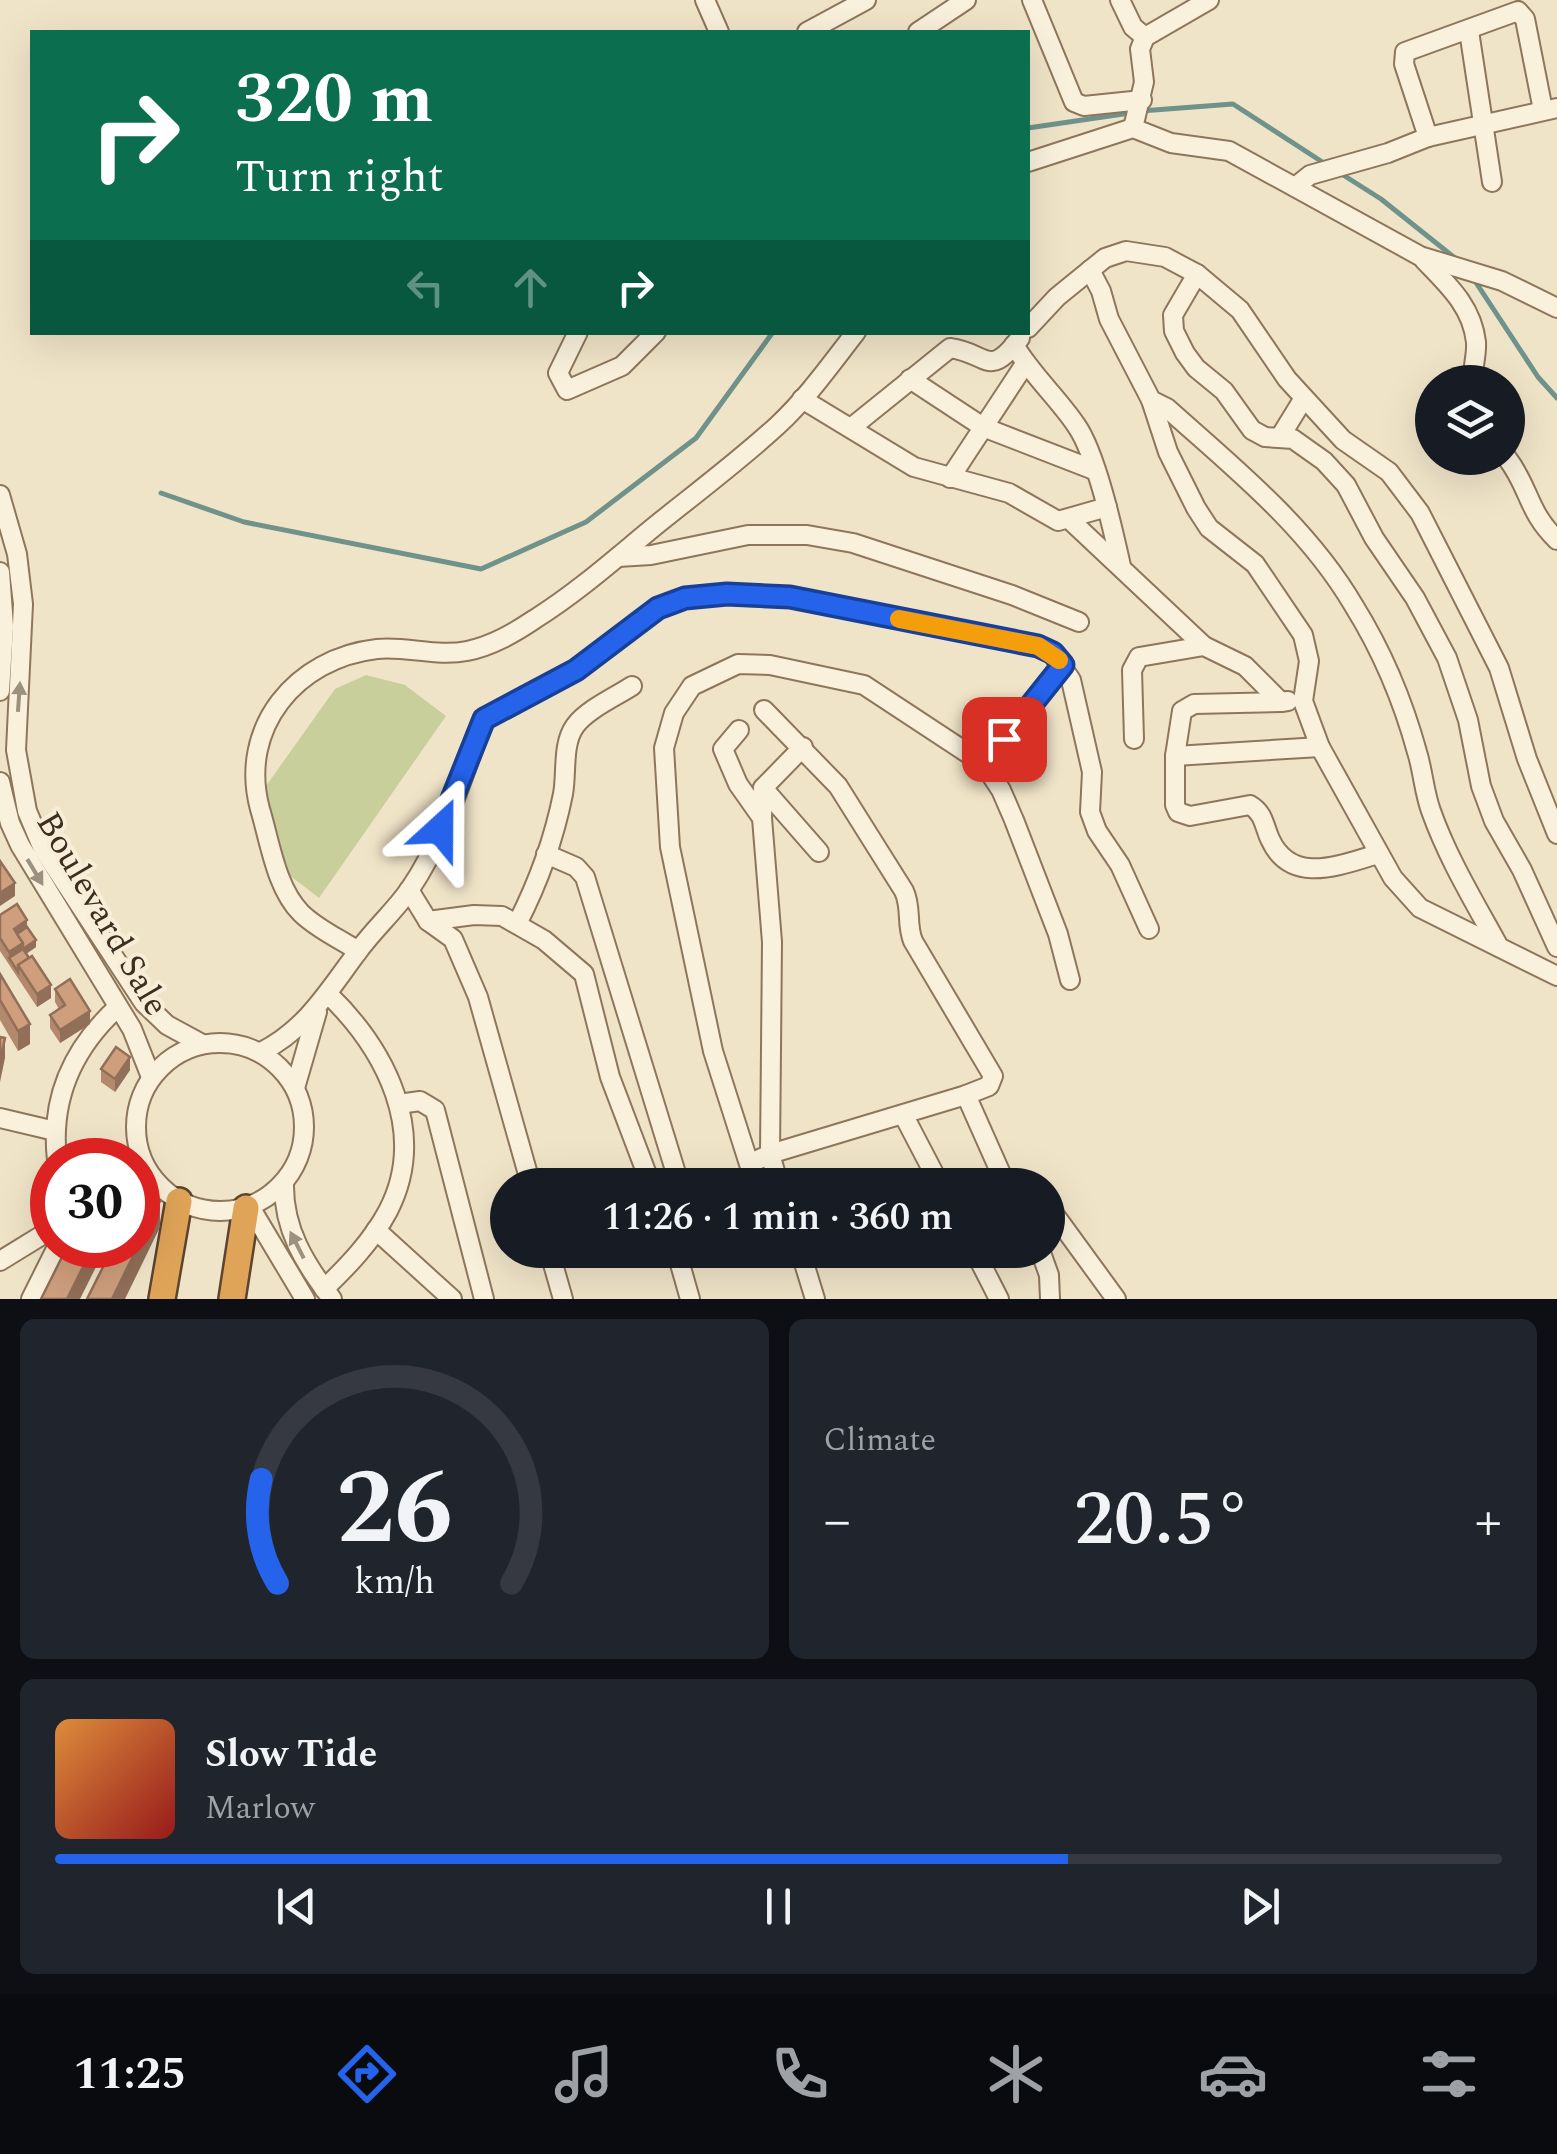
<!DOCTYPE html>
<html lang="en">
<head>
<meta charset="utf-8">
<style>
	body { margin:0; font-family:Spectral,serif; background:#20242c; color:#f1f3f6; height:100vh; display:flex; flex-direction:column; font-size:38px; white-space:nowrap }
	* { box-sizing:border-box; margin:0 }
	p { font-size:32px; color:#9ea1a6 }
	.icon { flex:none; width:55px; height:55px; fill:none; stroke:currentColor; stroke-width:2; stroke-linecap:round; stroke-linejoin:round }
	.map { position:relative; height:1299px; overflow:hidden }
	.details { display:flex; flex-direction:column; gap:20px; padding:20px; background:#0d0f14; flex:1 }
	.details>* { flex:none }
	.banner { position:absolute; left:30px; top:30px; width:1000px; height:305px; border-radius:0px; box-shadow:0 10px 40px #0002; background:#0b6e4f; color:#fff; overflow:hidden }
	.buttons { position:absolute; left:1415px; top:365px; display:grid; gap:20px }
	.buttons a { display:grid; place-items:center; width:110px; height:110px; border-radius:50%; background:#171b24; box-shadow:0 10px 40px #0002; font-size:50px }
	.speed { position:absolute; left:30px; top:1138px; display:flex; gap:20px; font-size:50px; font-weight:700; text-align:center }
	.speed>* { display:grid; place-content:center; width:130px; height:130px; border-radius:50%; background:#171b24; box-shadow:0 10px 40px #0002; line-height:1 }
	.speed .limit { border:15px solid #d22; background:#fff; color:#111 }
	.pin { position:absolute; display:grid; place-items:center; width:85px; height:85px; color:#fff; margin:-42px; border-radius:20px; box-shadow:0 5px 15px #0006 }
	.me { position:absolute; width:110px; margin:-55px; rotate:24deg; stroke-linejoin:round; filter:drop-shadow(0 0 8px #0008) }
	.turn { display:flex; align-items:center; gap:35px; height:210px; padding:0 40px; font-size:45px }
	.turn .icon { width:130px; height:130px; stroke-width:2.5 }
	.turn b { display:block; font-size:70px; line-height:85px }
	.lanes { display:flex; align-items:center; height:95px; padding:0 40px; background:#0003; justify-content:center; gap:50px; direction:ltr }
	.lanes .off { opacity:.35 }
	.big { font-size:75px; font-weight:600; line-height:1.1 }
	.details .tile { flex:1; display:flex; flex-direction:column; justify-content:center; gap:15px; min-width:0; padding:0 35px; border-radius:15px; background:#20242c }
	.details .dial { align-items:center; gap:0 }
	.dial svg { height:260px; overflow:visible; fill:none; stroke:#363941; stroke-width:7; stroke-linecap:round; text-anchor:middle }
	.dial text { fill:#f1f3f6; stroke:none }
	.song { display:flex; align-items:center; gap:30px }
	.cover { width:120px; height:120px; border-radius:15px; background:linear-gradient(135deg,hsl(30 70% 55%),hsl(0 70% 35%)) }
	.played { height:10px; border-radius:5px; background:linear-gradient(90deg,#2563eb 70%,#363941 70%) }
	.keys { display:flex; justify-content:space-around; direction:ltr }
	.heat { display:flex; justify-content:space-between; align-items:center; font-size:55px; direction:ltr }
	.details .tiles { flex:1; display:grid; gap:20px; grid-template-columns:1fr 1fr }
	.tile:last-child { grid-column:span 2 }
	.trip { position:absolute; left:490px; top:1168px; width:575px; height:100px; border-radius:50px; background:#171b24; box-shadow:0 10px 40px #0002; font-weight:600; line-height:100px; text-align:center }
	.menu { display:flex; height:160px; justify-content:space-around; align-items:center; background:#090b0e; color:#9ea1a6 }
	.menu .icon { width:70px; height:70px }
	.menu .on { color:#2563eb }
	.menu b { font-size:45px; color:#f1f3f6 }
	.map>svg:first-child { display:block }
</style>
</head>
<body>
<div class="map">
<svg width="1557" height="1299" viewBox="0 0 1557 1299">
	<rect width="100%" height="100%" fill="#f0e4c8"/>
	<!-- green -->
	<path fill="#c9cf9b" d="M366 675 405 685 446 716 319 898 284 871 261 793 335 689Z"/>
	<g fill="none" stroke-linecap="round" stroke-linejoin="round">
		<!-- stream -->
		<g stroke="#6f938a" stroke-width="5">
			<path d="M1141 111 1233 104 1327 165"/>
			<path d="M1028 128 1130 113"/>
			<path d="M1340 173 1381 199 1460 262"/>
			<path d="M1473 278 1538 377 1557 398"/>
			<path d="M161 493 244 522 481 569 586 522 696 438 773 332"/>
		</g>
		<!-- minor casing -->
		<g stroke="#8d765c" stroke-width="22">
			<g id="minor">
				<path d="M705 0 719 32"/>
				<path d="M1032 0 1074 102 1084 106 1142 100"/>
				<path d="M1120 0 1133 27 1145 37"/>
				<path d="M1469 31 1492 182"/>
				<path d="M807 32 866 0"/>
				<path d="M918 32 966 0"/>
				<path d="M1133 128 1144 82 1140 49 1145 37 1209 0"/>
				<path d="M1428 137 1404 64 1405 52 1518 11 1525 19 1543 110"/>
				<path d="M1028 162 1133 128 1171 143 1229 151 1420 256 1502 281 1557 308"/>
				<path d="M1295 187 1310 175 1388 153 1428 137 1557 108"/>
				<path d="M1424 260C1447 284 1472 306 1476 342 1477 355 1472 369 1473 382"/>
				<path d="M1090 270 1101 291 1109 319 1151 400 1167 408C1235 469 1307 526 1354 606 1382 651 1403 701 1417 752 1423 771 1424 792 1431 811 1448 859 1475 903 1499 947"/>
				<path d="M1197 274 1173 315 1174 331 1185 353 1196 368 1224 391 1252 430 1265 437 1293 439 1324 461 1346 485 1374 538 1415 598 1447 658 1468 720 1481 786 1494 821 1522 870 1557 947"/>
				<path d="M1028 328 1057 297 1105 258 1126 251 1165 257 1197 274 1240 310 1287 379 1343 440 1389 472 1420 513 1499 668 1527 759 1557 834"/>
				<path d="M578 332 558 373 567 390 622 366 656 332"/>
				<path d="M1014 345C1032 375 1057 397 1076 425 1096 453 1113 530 1121 566"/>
				<path d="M910 379 983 427 1094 470"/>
				<path d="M802 399 914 467 1009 493 1058 521 1107 507"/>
				<path d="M1151 400 1168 452 1196 508 1209 528 1255 564 1303 635 1309 661 1303 701 1320 747 1393 878 1420 908 1557 976"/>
				<path d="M852 427 950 348C988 353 988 380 1020 338"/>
				<path d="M1280 437 1304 398"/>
				<path d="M1507 458C1530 488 1527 511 1557 540"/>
				<path d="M950 478 1025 364"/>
				<path d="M0 495 17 554 23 604 16 750 27 811 43 849 144 1003 167 1025 202 1044"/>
				<path d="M1070 520 1204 646"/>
				<path d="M618 557 651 555 748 535H807L853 543 1012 595 1079 622"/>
				<path d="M0 572 4 627 0 691"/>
				<path d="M1281 702 1194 704 1182 711 1175 756V805L1178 812 1190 816 1250 805C1264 813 1264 826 1270 839 1291 886 1340 865 1378 854"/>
				<path d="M764 710 838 786 904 891C912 908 906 924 913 941L993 1076 989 1086 966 1095 1006 1185"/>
				<path d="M739 730 723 749 738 784 762 818"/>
				<path d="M1134 739 1132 670 1139 657 1204 646 1245 666 1281 702 1288 701"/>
				<path d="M1175 756 1320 747"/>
				<path d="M984 764 1063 665"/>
				<path d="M0 782 10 823 20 845 132 1029 151 1077"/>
				<path d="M763 788 819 852"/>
				<path d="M546 854 576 867 585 877 679 1183"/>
				<path d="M409 890 428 921 453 939 478 997 531 1185"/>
				<path d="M428 921 474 915 502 916 544 940 584 974 610 1077 651 1185"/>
				<path d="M517 924C538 883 554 839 563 794 567 772 562 744 575 726 586 710 615 697 632 686"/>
				<path d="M358 951C340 939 317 929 301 913 276 888 270 842 260 809 238 728 296 658 377 649 407 646 437 657 467 651 492 646 514 633 535 619 578 592 616 558 655 526 696 493 739 461 778 425 807 398 831 364 856 332"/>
				<circle cx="220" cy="1127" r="84"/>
				<path d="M261 1052C305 1030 327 993 356 954 372 931 394 912 410 889 444 839 463 776 484 719L576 670 658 608 685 598 727 594 790 597 1038 646 1053 653 1071 680 1092 772 1090 812 1097 831 1120 865 1149 929"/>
				<path d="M295 1088 317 1012"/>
				<path d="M966 1095 770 1154 749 1164 713 1051 670 847 664 748 674 713 692 686 738 664 770 665 864 685 984 764 1001 790 1014 820 1058 934 1070 980"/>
				<path d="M399 1104 420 1101 435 1110 484 1299"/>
				<path d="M904 1116 940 1185"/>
				<path d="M0 1118 55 1131"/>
				<path d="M57 1160C50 1099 73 1048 118 1007"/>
				<path d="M284 1183C283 1229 305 1264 332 1299"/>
				<path d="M779 1185 770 1154 772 942 762 818 763 788 803 747"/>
				<path d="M250 1207 305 1299"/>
				<path d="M1048 1211 1057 1218 1116 1299"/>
				<path d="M376 1230 452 1299"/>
				<path d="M549 1250 563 1299"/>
				<path d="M676 1250 690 1299"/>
				<path d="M800 1250 815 1299"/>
				<path d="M974 1250 999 1299"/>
				<path d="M1040 1250 1049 1275 1050 1299"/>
				<path d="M0 1261 52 1229"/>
				<path d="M324 1289C348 1266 372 1241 388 1211 429 1132 385 1049 328 994"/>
				<path d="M31 1299 58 1245"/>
			</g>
		</g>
		<!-- highway casing -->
		<g stroke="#5b4430" stroke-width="30">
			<g id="highway">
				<path d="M162 1299 179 1201"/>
				<path d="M232 1299 246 1208"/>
			</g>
		</g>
		<!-- path -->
		<path stroke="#8d765c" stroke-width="2.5" stroke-dasharray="8 5" stroke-linecap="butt" d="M697 1177 733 1169"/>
		<!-- minor -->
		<use href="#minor" stroke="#faf1dc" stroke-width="18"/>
		<!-- highway -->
		<use href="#highway" stroke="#e0a458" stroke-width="25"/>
	</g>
	<!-- wall -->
	<g fill="#b2896c">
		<path d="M0 915 27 927 36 947 26 954 51 998 37 1007 0 951Z"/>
		<path d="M0 974 30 1044 18 1051 0 1020Z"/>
		<path d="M55 989 90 1024 60 1043 50 1028V1015L59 1009 55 1002Z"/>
		<path d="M101 1069 130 1070 115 1092 101 1082Z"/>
	</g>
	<!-- shaded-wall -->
	<g fill="#916f58">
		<path d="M15 883V896L0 906V893Z"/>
		<path d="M27 920V933L17 940 14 929Z"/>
		<path d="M36 940V947L23 956V949Z"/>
		<path d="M23 943V956L9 958V952Z"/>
		<path d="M51 985V998L37 1007V994Z"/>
		<path d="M90 1011V1024L60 1043V1030Z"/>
		<path d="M30 1024V1044L18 1051V1031Z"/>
		<path d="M5 1038V1058L0 1082V1062Z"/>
		<path d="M130 1057V1070L115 1092V1079Z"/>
		<path d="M160 1201V1227L125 1299H112Z"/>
		<path d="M94 1245H107L80 1299H67Z"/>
	</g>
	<!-- building -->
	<g fill="#cf9f7d" stroke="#916f58" stroke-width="2.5">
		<path d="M0 861 15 883 0 893Z"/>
		<path d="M17 904 27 920 14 929 23 943 9 952 0 938V915Z"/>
		<path d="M27 927 36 940 23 949V943L17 934Z"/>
		<path d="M23 949 29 958 18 965V972L9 958Z"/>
		<path d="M32 956 51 985 37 994 18 965Z"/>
		<path d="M0 974 30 1024 18 1031 0 1000Z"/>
		<path d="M70 979 90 1011 60 1030 50 1015 65 1005 55 989Z"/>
		<path d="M0 1037 5 1038 0 1062Z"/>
		<path d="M116 1047 130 1057 115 1079 101 1069Z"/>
		<path d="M86 1152 88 1160H69L68 1156Z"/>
		<path d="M138 1189 160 1201 112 1299H87L114 1245H138Z"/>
		<path d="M68 1245H94L67 1299H41Z"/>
	</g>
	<!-- one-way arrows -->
	<defs><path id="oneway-solid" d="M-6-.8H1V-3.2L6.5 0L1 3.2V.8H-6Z" transform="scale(2.5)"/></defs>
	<g fill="#9c907e">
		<use href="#oneway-solid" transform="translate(19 697) rotate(-86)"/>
		<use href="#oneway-solid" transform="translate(35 872) rotate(59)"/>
		<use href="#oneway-solid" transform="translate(297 1245) rotate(-117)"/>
	</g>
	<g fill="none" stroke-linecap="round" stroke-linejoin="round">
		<!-- route casing -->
		<g stroke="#184099" stroke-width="25">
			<path id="route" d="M440 829 484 719 576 670 658 608 685 598 727 594 790 597 1038 646 1053 653 1063 665 1004 739"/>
		</g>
		<!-- route -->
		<use href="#route" stroke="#2563eb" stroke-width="18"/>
		<!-- slow -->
		<path stroke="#f59e0b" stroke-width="18" d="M899 619 1038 646 1059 660"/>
	</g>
	<g text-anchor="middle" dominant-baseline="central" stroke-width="8" stroke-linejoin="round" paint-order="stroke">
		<!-- street labels -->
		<g font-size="35" fill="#3d2e20" stroke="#f7eed8">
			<text transform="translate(102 914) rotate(60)">Boulevard Sale</text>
		</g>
	</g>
</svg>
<div class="buttons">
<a><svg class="icon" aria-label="layers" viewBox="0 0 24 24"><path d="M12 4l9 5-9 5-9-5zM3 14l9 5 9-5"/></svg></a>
</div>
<div class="speed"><div class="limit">30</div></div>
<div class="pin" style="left:1004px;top:739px;background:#d93025"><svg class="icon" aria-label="arrive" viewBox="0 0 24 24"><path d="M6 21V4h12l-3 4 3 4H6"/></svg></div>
<svg class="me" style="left:440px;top:829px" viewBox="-20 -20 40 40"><path d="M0-17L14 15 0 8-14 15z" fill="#2563eb" stroke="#fff" stroke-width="4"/></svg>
<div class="trip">11:26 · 1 min · 360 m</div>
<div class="banner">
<div class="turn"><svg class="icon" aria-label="right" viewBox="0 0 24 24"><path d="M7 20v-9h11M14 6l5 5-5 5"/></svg><div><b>320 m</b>Turn right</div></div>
<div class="lanes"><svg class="icon off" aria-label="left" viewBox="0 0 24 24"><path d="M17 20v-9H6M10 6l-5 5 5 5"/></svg><svg class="icon off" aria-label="ahead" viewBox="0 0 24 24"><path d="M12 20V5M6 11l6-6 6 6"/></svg><svg class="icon" aria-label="right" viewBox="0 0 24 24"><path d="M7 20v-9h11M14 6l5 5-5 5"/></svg></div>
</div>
</div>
<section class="details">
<div class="tiles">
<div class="tile dial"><svg viewBox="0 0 100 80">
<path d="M14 69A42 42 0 1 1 86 69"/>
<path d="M14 69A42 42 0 0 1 9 37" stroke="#2563eb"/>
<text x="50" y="56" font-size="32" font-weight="700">26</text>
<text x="50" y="72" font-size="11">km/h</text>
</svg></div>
<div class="tile"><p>Climate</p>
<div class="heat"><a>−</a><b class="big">20.5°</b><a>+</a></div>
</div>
<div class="tile">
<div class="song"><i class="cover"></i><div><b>Slow Tide</b><p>Marlow</p></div></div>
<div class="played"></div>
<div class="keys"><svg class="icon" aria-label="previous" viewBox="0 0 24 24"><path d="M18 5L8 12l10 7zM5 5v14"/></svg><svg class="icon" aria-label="pause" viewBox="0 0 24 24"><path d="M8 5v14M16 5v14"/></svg><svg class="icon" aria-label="next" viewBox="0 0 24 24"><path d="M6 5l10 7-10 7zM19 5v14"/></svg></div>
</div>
</div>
</section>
<nav class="menu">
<b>11:25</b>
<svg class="icon on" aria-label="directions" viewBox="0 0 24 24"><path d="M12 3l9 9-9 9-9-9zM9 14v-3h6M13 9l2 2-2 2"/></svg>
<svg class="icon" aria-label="music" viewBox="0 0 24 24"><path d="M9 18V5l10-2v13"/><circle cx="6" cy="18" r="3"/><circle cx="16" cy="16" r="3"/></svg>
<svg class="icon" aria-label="phone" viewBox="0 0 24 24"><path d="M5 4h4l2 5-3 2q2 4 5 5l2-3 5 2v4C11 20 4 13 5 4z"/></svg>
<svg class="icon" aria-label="climate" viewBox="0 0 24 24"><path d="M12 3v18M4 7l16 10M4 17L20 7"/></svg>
<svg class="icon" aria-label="car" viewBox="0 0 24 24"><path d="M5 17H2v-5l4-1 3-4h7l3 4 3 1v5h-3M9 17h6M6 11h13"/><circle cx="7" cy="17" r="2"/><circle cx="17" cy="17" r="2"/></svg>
<svg class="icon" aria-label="filters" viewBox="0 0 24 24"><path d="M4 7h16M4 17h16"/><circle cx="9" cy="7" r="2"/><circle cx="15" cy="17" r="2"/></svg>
</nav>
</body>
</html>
